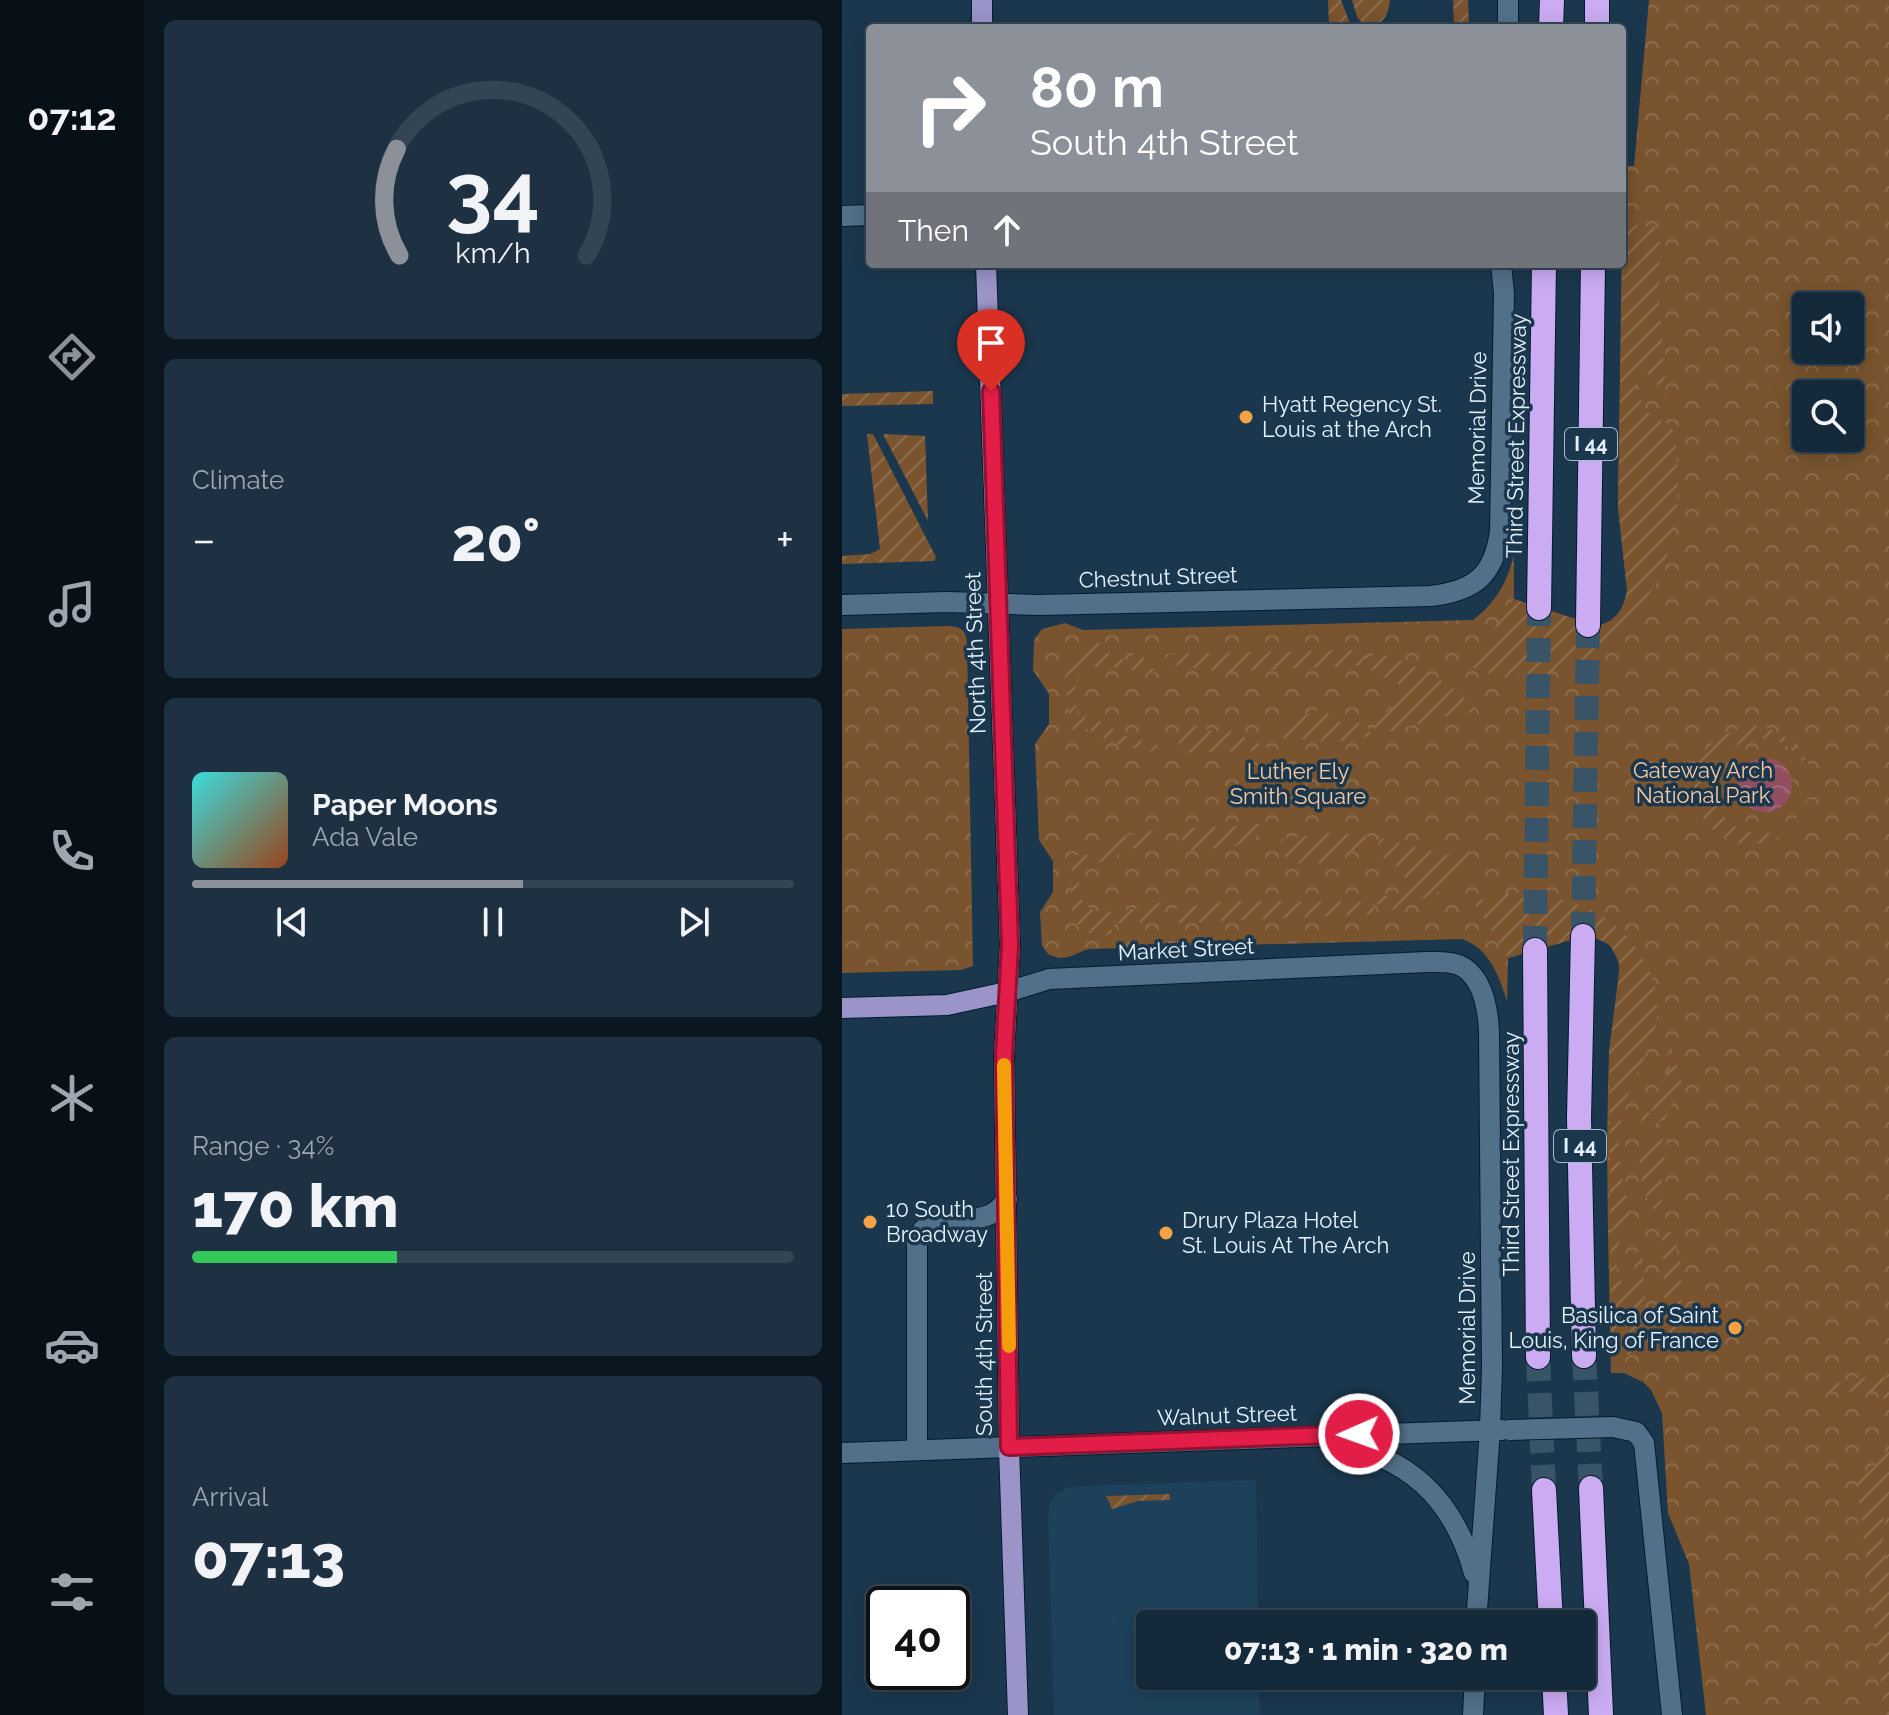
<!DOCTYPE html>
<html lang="en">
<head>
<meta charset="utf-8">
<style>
	body { margin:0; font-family:Raleway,sans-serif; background:#1d3142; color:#f1f3f6; height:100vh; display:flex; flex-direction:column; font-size:30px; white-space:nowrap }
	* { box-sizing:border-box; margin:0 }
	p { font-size:26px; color:#9da6af }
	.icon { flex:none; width:44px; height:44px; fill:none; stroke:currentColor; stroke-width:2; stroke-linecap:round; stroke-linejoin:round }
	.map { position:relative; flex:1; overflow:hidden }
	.panel { display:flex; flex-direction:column; gap:20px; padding:20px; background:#0b1720; width:698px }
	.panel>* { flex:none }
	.guide { position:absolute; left:24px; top:24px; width:760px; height:244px; border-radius:8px; box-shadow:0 4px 20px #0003,0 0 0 2px #334554; background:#8c9099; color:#fff; overflow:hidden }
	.buttons { position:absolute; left:950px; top:292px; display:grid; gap:16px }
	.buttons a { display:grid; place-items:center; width:72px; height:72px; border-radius:8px; background:#14293a; box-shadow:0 4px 20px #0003,0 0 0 2px #334554; font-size:40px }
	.speed { position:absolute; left:24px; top:1586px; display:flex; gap:16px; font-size:40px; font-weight:700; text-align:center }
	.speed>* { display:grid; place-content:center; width:104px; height:104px; border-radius:50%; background:#14293a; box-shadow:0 4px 20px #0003,0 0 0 2px #334554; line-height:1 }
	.speed .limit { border:4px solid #111; border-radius:12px; background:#fff; color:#111 }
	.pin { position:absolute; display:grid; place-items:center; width:68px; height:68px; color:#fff; margin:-82px -34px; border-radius:50% 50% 50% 0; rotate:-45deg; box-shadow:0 0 8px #0007 }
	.pin .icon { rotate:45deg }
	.me { position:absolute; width:88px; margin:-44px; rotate:268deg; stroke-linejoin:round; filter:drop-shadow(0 0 6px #0008) }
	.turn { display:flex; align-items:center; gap:28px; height:168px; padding:0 32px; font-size:36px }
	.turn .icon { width:104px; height:104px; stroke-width:2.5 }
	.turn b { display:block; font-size:56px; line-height:68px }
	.then { display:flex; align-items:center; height:76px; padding:0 32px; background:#0003; gap:16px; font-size:30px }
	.big { font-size:60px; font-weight:800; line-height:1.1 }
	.panel .widget { flex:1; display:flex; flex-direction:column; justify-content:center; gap:12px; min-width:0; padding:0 28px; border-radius:12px; background:#1d3142 }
	.panel .dial { align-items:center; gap:0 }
	.dial svg { height:208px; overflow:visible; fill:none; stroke:#334554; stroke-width:7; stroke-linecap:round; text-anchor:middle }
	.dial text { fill:#f1f3f6; stroke:none }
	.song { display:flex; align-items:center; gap:24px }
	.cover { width:96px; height:96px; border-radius:12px; background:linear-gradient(135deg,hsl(180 70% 55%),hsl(20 70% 35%)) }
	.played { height:8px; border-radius:4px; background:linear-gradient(90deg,#8c9099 55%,#334554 55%) }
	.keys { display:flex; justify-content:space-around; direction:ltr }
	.heat { display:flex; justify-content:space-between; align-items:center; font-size:44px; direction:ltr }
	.charge { height:12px; border-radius:6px; background:linear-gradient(90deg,#34c759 34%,#334554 0) }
	.trip { position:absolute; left:294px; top:1610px; width:460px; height:80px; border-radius:8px; background:#14293a; box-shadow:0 4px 20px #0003,0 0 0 2px #334554; font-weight:800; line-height:80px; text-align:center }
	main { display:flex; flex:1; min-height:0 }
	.tab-bar { display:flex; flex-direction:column; width:144px; justify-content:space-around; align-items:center; background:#081017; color:#9da6af }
	.tab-bar .icon { width:56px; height:56px }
	.tab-bar .selected { color:#8c9099 }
	.tab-bar b { font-size:36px; color:#f1f3f6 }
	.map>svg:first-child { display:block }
</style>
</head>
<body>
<main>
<nav class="tab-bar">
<b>07:12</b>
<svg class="icon selected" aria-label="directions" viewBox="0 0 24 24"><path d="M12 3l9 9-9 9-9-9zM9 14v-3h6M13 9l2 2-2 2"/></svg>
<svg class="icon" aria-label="music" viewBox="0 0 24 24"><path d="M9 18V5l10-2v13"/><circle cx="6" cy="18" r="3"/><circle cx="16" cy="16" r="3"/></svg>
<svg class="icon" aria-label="phone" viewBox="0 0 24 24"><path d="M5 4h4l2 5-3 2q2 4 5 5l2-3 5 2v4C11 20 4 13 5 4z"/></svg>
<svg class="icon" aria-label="climate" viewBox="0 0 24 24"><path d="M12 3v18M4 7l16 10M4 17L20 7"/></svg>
<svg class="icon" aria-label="car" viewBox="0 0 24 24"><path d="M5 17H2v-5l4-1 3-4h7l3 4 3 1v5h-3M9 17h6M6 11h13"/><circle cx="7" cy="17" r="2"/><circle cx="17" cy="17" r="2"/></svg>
<svg class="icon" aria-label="filters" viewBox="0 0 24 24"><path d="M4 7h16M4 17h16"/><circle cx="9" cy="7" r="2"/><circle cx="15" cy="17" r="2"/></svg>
</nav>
<section class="panel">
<div class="widget dial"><svg viewBox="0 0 100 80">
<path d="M14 69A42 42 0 1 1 86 69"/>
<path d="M14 69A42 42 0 0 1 13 28" stroke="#8c9099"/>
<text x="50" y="56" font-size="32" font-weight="700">34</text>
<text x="50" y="72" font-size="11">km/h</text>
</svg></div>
<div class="widget"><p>Climate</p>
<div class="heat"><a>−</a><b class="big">20°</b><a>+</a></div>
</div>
<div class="widget">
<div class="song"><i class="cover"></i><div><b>Paper Moons</b><p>Ada Vale</p></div></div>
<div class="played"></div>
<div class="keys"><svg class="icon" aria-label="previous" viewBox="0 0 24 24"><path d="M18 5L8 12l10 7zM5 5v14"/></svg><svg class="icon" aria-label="pause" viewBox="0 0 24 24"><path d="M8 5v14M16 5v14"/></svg><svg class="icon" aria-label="next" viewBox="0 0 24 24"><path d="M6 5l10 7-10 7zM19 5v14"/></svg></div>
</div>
<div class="widget"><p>Range · 34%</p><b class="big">170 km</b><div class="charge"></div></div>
<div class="widget"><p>Arrival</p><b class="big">07:13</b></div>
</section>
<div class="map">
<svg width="1047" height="1715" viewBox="0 0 1047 1715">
	<defs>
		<pattern id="park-crowns" width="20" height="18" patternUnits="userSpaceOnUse" patternTransform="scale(2)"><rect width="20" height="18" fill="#79542e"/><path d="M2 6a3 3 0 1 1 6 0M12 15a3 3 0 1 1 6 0" fill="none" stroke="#8c6d4d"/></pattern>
		<pattern id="garden-furrows" width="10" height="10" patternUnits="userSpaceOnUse" patternTransform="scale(2)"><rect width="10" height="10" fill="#79542e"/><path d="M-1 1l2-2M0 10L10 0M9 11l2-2" fill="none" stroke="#8c6d4d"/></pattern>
		<pattern id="water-waves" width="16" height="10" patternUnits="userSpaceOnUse" patternTransform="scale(2)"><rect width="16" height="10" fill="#924f60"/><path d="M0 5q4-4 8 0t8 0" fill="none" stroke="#a16978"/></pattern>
	</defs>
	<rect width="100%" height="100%" fill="#1b374d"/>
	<!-- built -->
	<path fill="#1e415b" d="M414 1480 416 1624H308V1676H417L418 1715H212L206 1516 207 1505 213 1494 228 1487 239 1486Z"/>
	<!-- park -->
	<g fill="url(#park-crowns)" fill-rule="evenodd">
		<path d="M807 0H1047V1715H864L847 1564 826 1513 820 1413 809 1390 801 1382 782 1373H769C767 1267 763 1160 767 1055 768 1025 792 964 765 943 744 926 691 951 666 958L665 1001C657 976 647 948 620 939L247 949C230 954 224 963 206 954L200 946 198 912 211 892V861L197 840 193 744 207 724V694L191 670 192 640 200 629 223 623 241 630 631 620C654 602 665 583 672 555V599L755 626C774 622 782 609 785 590L776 507 781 166H792ZM964 306H1008V350H964ZM964 394H1008V438H964Z"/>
		<path d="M106 626C120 627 124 630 125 644L131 966 119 970 0 973V629Z"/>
	</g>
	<!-- garden -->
	<g fill="url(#garden-furrows)">
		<path d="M486 0H499L507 21 506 28H487Z"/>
		<path d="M510 0H548C546 16 542 24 525 28L515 17Z"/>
		<path d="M611 0H626L627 28H612Z"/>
		<path d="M781 224 818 227 817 300 824 396 820 397 813 380 796 366C791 384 796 404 811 416 817 421 824 422 829 426L833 436C841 511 834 574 779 630 760 650 739 664 712 671 684 679 654 680 628 666L671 599 755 626C774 622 782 609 785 590L776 507Z"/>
		<path d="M91 391V404L0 406V394Z"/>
		<path d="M25 434H31L94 557 92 561 0 564V556L28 554 38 549Z"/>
		<path d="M41 434 83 436 86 521Z"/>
		<path d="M255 643H264L262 651 288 661 292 653 301 657 315 673C302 671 289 670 276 668 231 661 230 677 236 716L250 717 290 739 314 743 319 753 273 744 243 728 229 730 222 667 238 648Z"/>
		<path d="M510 650 525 651 524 665 380 672 324 664 323 654Z"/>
		<path d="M531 652C560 658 619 684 632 711L605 718 604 716 536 735 531 720 553 706 561 692 554 680 529 675Z"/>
		<path d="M482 703C486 724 506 725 524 722L529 736 494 742 442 738C443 712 471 720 482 703Z"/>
		<path d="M347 726H356L373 732 384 729 425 747 424 753 412 754 411 751 334 753 338 737Z"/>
		<path d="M908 726C938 727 955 742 969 768L965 770C928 699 838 762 881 816 892 829 908 835 925 833 945 831 959 817 966 799L969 800C962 818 950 831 932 839 859 872 806 749 908 726Z"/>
		<path d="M413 824H425V831L385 850C360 842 346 868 336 828L412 826Z"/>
		<path d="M322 828 317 839C290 847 265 861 239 869 238 877 235 887 238 895 245 927 304 904 327 901L311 921 299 925 296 917 268 926 271 934C217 942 229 889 231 855H246L285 835Z"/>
		<path d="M492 832 531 837 527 851C512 850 495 850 486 864 464 860 438 874 439 840L450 836 451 838Z"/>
		<path d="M538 838 606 855 608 852 635 858C628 884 562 908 537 913L534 898 558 893 564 881 560 869 534 853Z"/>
		<path d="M672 893C731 894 786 917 809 975 815 991 818 1011 813 1029 805 1060 784 1087 779 1120 773 1155 781 1188 792 1221 774 1238 768 1263 781 1285L792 1270 796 1250H800L806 1353 769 1355 767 1052 778 964 768 945 747 935 666 958 632 902 653 895Z"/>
		<path d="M388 901 530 902 533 914 335 923V908Z"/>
		<path d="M829 1047 842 1091 829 1104 823 1119 797 1133 801 1112 809 1113 816 1091 829 1067 822 1063Z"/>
		<path d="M815 1139 825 1140 819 1184 820 1211 808 1208 799 1179 797 1152Z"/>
		<path d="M820 1232H834L835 1255H838L841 1351 830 1347 824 1339Z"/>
		<path d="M1045 1377 1047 1380V1403H1042L1041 1391 987 1392V1383L1010 1382V1378Z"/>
		<path d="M1047 1449V1493L1042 1511 1040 1532 1047 1575V1715H1043L1015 1484Z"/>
		<path d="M328 1494V1500L296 1501 270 1509 264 1496Z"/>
	</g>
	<!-- water -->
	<circle fill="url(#water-waves)" cx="923" cy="785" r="27"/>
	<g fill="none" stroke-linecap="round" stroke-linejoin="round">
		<!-- highway-tunnel -->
		<g stroke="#395367" stroke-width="24" stroke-dasharray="24 12" stroke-linecap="butt">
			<path d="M741 936 746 625"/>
			<path d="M693 950 697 608"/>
			<path d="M742 1356 749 1488"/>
			<path d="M696 1357 702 1490"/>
		</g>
		<!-- minor casing -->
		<g stroke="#021d32" stroke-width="22">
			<g id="minor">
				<path d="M666 28V0"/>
				<path d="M0 216 28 215"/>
				<path d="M0 605 105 602 196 605 589 596C632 591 652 576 658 531L662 293 659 264"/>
				<path d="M165 992 207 979 585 962C595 962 607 961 617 965 641 976 646 1009 647 1032L650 1368 648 1430 634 1624"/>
				<path d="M771 1427 794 1432 802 1443 830 1715"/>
				<path d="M489 1441C565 1457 611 1496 632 1573"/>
				<path d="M75 1450V1239C97 1196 139 1240 165 1199"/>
				<path d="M0 1453 660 1430"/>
				<path d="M631 1715 633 1676"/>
			</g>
		</g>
		<!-- major casing -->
		<g stroke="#021d32" stroke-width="22">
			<g id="major">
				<path d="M140 0V28"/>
				<path d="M144 264 168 945 162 1055 167 1447 176 1715"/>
				<path d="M0 1008 105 1005 165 992"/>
			</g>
		</g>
		<!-- highway casing -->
		<g stroke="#021d32" stroke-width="26">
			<g id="highway">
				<path d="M709 28 710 0"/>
				<path d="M755 28V0"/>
				<path d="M697 608 702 264"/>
				<path d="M746 625 751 264"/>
				<path d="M741 936 737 1118 742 1356"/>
				<path d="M693 950 696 1357"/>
				<path d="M749 1488 759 1715"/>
				<path d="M702 1490 709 1624"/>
				<path d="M712 1676 714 1715"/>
			</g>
		</g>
		<!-- minor -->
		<use href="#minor" stroke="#527089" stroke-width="20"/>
		<!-- major -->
		<use href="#major" stroke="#9b94c8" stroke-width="20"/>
		<!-- highway -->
		<use href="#highway" stroke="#cbacf2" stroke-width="24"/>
		<!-- minor-bridge casing -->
		<g stroke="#021d32" stroke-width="22" stroke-linecap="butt">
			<path id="minor-bridge" d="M667 1430 771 1427"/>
		</g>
		<!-- minor-bridge -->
		<use href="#minor-bridge" stroke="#527089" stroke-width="20"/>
	</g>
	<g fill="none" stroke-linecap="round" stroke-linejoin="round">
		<!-- route casing -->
		<g stroke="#92132f" stroke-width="20">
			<path id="route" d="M149 391 168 945 162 1055 167 1447 517 1434"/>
		</g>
		<!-- route -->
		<use href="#route" stroke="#e11d48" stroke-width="14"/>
		<!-- slow -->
		<path stroke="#f59e0b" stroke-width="14" d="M162 1065 167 1346"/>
	</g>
	<!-- markers -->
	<g fill="#f6a247" stroke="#1b374d" stroke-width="3">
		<circle cx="404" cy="417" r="8"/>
		<circle cx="28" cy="1222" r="8"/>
		<circle cx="324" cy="1233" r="8"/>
		<circle cx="893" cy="1328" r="8"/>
	</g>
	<g text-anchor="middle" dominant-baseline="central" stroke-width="7" stroke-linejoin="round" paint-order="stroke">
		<!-- shield labels -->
		<g fill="#1b374d" stroke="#a8b9c8" stroke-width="2">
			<rect x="723" y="428" width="52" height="32" rx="6"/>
			<rect x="712" y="1130" width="52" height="32" rx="6"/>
		</g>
		<g font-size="20" font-weight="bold" fill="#e4f1fd">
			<text x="749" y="444">I 44</text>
			<text x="738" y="1146">I 44</text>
		</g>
		<!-- poi labels -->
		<g font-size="22" fill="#e4f1fd" stroke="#1b374d" text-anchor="start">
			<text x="420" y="404">Hyatt Regency St.<tspan x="420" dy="25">Louis at the Arch</tspan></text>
			<text x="44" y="1209">10 South<tspan x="44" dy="25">Broadway</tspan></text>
			<text x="340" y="1220">Drury Plaza Hotel<tspan x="340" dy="25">St. Louis At The Arch</tspan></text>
			<text x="877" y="1315" text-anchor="end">Basilica of Saint<tspan x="877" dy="25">Louis, King of France</tspan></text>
		</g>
		<!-- street labels -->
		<g font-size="22" fill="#e4f1fd" stroke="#1b374d">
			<text transform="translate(635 428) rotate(-89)">Memorial Drive</text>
			<text transform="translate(674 436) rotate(-89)">Third Street Expressway</text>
			<text transform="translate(316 577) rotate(-2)">Chestnut Street</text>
			<text transform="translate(133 653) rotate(-92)">North 4th Street</text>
			<text transform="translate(344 949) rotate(-3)">Market Street</text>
			<text transform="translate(669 1154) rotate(-90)">Third Street Expressway</text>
			<text transform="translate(625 1328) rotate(-90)">Memorial Drive</text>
			<text transform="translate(142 1354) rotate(-90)">South 4th Street</text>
			<text transform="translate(385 1415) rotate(-2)">Walnut Street</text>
		</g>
		<!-- park labels -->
		<g font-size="22" fill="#f5c9a0" stroke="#1b374d">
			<text x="861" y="770">Gateway Arch<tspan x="861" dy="25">National Park</tspan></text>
			<text x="456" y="771">Luther Ely<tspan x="456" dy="25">Smith Square</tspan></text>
		</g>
	</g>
</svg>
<div class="buttons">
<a><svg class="icon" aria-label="sound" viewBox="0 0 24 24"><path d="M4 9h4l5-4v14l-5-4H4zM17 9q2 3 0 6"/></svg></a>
<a><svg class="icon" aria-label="search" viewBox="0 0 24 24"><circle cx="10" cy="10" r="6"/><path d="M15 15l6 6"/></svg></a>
</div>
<div class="speed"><div class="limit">40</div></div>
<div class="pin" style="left:149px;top:391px;background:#d93025"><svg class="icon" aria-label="arrive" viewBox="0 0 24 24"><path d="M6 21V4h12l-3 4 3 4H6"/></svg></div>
<svg class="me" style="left:517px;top:1434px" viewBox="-20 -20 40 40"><circle r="17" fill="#e11d48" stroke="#fff" stroke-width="3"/><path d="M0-11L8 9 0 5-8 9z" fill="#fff"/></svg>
<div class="trip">07:13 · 1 min · 320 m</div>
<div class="guide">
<div class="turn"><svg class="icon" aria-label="right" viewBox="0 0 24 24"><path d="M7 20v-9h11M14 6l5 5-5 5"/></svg><div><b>80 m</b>South 4th Street</div></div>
<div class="then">Then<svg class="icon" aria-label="ahead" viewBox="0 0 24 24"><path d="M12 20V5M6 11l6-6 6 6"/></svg></div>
</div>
</div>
</main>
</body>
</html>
